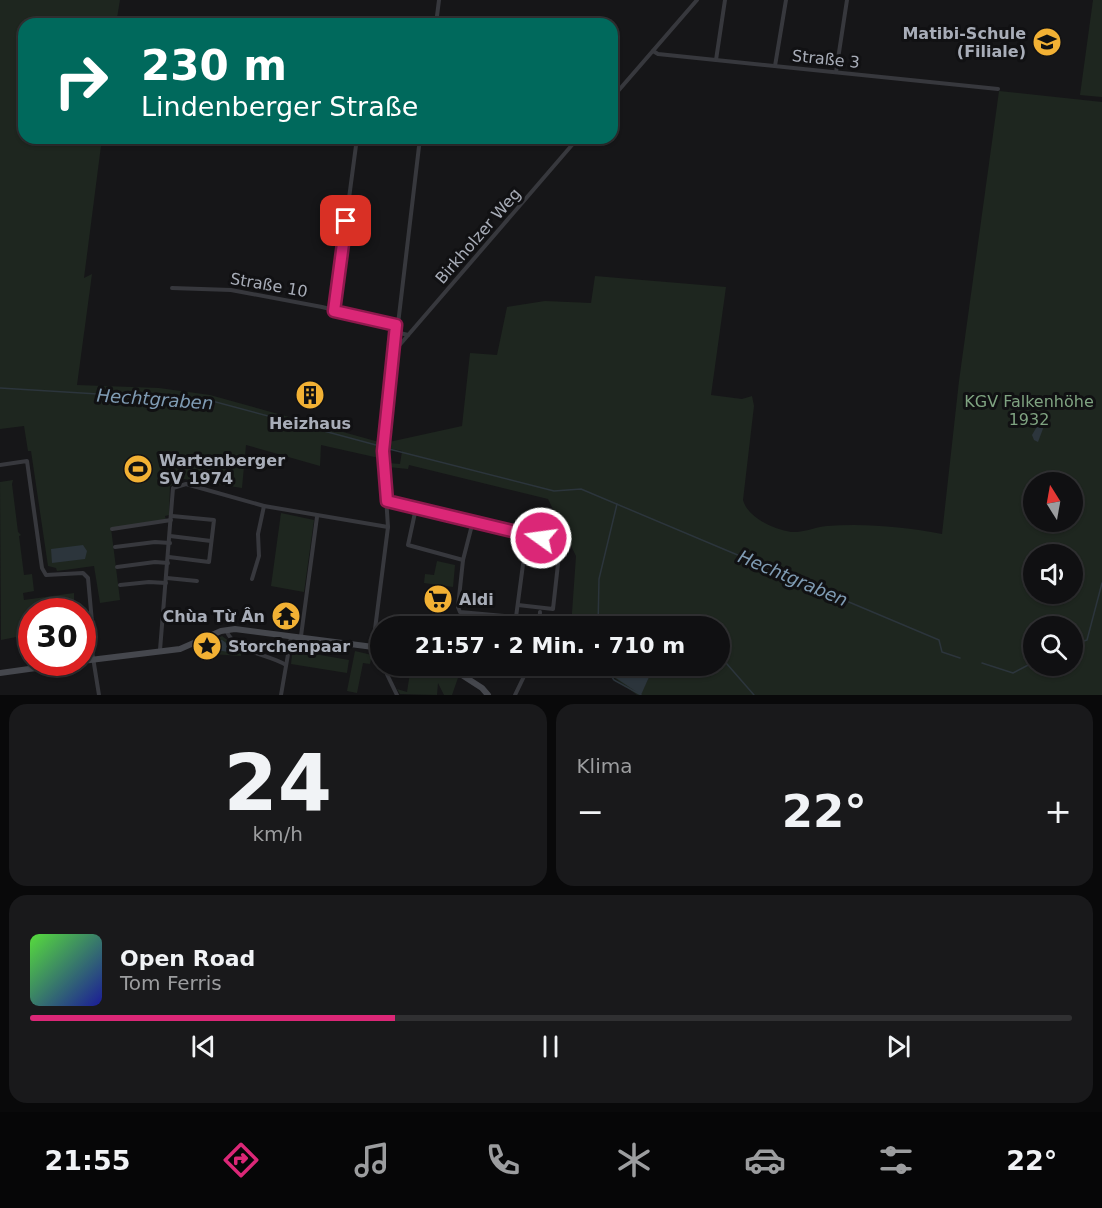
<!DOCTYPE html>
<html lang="de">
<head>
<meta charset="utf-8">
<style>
	body { margin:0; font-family:"DejaVu Sans",sans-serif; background:#19191b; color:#f1f3f6; height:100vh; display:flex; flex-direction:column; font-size:22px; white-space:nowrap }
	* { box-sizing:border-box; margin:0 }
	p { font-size:20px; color:#9c9d9f }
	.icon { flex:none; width:33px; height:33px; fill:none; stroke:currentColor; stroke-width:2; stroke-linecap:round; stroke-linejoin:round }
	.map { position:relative; height:695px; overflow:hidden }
	.drawer { display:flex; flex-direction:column; gap:9px; padding:9px; background:#09090a; flex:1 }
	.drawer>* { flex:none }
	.hud { position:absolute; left:18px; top:18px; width:600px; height:126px; border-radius:18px; box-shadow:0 2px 4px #0004,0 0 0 2px #303032; background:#00695c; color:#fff; overflow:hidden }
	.needle { width:39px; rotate:349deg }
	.fabs { position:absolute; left:1023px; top:472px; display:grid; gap:12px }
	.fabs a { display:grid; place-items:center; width:60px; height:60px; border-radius:50%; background:#101012; box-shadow:0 2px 4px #0004,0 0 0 2px #303032; font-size:30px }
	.speed { position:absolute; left:18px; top:598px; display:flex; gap:12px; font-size:30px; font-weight:700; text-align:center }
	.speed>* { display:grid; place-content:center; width:78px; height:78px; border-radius:50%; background:#101012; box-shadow:0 2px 4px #0004,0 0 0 2px #303032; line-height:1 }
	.speed .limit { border:9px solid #d22; background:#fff; color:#111 }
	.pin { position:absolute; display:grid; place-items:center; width:51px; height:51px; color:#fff; margin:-26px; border-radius:12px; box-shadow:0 3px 9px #0006 }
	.me { position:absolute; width:66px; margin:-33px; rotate:284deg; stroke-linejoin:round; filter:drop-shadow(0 0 4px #0008) }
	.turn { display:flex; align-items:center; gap:21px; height:126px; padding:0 24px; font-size:27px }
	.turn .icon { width:78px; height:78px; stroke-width:2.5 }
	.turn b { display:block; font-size:42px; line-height:51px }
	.big { font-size:45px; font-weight:700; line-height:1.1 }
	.drawer .tile { flex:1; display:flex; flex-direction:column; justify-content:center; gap:9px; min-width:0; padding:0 21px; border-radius:18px; background:#19191b }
	.drawer .dial { align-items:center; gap:0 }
	.dial b { font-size:78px; line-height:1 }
	.song { display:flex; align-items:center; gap:18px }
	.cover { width:72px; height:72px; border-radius:9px; background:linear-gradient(135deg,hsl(110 70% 55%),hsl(240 70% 35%)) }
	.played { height:6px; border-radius:3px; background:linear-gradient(90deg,#db2777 35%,#303032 35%) }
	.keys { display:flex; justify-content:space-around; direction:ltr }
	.heat { display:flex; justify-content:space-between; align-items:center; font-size:33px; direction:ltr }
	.drawer .tiles { flex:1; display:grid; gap:9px; grid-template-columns:1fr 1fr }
	.tile:last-child { grid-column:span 2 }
	.trip { position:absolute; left:370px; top:616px; width:360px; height:60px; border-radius:30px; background:#101012; box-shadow:0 2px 4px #0004,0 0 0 2px #303032; font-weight:700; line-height:60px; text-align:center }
	.tab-bar { display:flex; height:96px; justify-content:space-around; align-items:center; background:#060607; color:#9c9d9f }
	.tab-bar .icon { width:42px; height:42px }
	.tab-bar .current { color:#db2777 }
	.tab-bar b { font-size:27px; color:#f1f3f6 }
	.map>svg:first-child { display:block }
</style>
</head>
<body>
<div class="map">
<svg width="1102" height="695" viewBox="0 0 1102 695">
	<rect width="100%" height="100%" fill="#161618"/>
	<!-- green -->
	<g fill="#1e261f" fill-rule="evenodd">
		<path d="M0 0H120L116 24H24V138H102L84 278 92 274 77 385 159 388 210 395 379 442V458L321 445 320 466 246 445 242 488 184 479 170 486 169 515 165 516 166 520 111 528 120 600 100 603 94 566 57 571 56 568 48 566 31 451H28L24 426 0 429Z"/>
		<path d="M1093 0H1102V97L1080 95Z"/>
		<path d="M999 91 1102 102V695H637L604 670 575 678 571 666H606L641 694 654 666H720V627H619L605 622 603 627H571L576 556 548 499 409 465 408 469 388 467V463L400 464 402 451 388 448 389 442 462 426 470 353 497 355 507 307 545 301 591 303 595 276 726 287 711 395 742 399 752 396 754 406 743 500C748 518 773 529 791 532 802 533 816 527 827 526 865 523 905 527 942 534L959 381ZM1034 483H1072V522H1034ZM1034 555H1072V594H1034ZM1034 627H1072V666H1034Z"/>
		<path d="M13 480 12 484 18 532 21 535 19 536 24 575 32 574 34 591 23 593 24 600 74 593V612H32L31 634 1 640 0 482Z"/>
		<path d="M281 513 314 520 304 592 271 586Z"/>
		<path d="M437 561 455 565 453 587 424 583 425 574 434 575Z"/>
		<path d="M222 636 242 651 241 656 211 654 201 646Z"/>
		<path d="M293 646H297V651L349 660 347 673 291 664Z"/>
		<path d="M355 651 372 655 370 664 363 663 357 693 347 691Z"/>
		<path d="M411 666H444L459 675 452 695H444L438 683 437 695 400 694 397 689 407 692Z"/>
	</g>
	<!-- water -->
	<g fill="#2c353c">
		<path d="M1039 423 1044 426 1038 442 1034 440 1032 435Z"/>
		<path d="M83 545 87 551 85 559 52 563 51 549Z"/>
		<path d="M222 640 229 645 228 652 211 649V642Z"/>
		<path d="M606 666H654L641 695 613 676Z"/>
	</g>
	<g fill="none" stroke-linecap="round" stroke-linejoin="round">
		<!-- stream -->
		<g stroke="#2c353c" stroke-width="1.5">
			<path d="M0 388 212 401 376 445"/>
			<path d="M389 449 554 491 581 489 939 640 942 652 960 658"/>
			<path d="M600 616 688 627"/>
			<path d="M598 627 599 579 617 504"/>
			<path d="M1072 645 1087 640 1102 583"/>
			<path d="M720 656 754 695"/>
			<path d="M982 663 1013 673 1034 662"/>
			<path d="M604 666 614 680 641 695"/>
		</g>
		<!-- street -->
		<g stroke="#37383d" stroke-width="4">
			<path d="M436 24 439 0"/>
			<path d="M653 51 658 54 998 89"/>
			<path d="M716 60 725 0"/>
			<path d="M775 66 786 0"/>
			<path d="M836 72 847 0"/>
			<path d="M612 98 697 0"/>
			<path d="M172 288 231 290 322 307 396 325"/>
			<path d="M334 311 357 138"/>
			<path d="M396 332 408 335"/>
			<path d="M395 347 397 348 578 138"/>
			<path d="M0 465 27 461 42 568 46 575 83 573 88 578 92 622 91 645 99 695"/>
			<path d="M387 501 546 539 558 564 553 609 518 605"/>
			<path d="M416 508 408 545 463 560"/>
			<path d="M473 521 463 560 458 607 460 612 516 617 524 557 534 522 539 523 543 532 541 538"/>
			<path d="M112 529 171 520"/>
			<path d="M170 536 211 541"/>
			<path d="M115 547 155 542 170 543"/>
			<path d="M169 557 209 562 214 520 172 516"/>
			<path d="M117 567 155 562 168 563"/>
			<path d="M167 578 197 581"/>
			<path d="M252 579 259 556 258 534 264 506"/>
			<path d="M120 585 149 582 166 583"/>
			<path d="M539 627 540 612"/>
			<path d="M226 630C236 654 267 653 286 665"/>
			<path d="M301 636 317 517"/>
			<path d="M160 650 173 488 186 484 264 506 388 527"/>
			<path d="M381 662 374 647V637L388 527 383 451 420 138"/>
			<path d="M383 666 397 695"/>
			<path d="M281 695 291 637"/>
			<path d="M515 695 529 666"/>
		</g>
		<!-- secondary -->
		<g stroke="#45474d" stroke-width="6">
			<path d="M82 661 180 649 221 631 235 629 381 648"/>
			<path d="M448 666 482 688 488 695"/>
			<path d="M0 673 72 663"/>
		</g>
	</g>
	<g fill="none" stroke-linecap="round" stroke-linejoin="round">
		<!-- route casing -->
		<g stroke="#8e194d" stroke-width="15">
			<path id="route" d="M346 221 334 311 396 325 383 451 387 501 541 538"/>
		</g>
		<!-- route -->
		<use href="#route" stroke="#db2777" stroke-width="10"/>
	</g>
	<!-- icons -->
	<defs>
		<g id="school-disc" transform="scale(1.5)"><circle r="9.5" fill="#f2b134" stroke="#111113"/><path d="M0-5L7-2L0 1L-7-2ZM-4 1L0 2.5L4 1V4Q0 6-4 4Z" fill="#111"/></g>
		<g id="building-disc" transform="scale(1.5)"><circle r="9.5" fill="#f2b134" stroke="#111113"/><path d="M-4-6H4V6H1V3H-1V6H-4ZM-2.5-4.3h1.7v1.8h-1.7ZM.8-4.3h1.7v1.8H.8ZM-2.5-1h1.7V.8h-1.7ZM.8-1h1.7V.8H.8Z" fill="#111"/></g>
		<g id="stadium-disc" transform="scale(1.5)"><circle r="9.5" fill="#f2b134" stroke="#111113"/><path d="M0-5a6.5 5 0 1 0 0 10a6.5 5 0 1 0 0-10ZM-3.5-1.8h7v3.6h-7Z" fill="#111"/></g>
		<g id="supermarket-disc" transform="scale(1.5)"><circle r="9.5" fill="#f2b134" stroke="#111113"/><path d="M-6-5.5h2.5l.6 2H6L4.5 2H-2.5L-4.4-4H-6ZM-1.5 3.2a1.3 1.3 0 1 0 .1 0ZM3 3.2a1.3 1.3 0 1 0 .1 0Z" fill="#111"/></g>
		<g id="temple-disc" transform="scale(1.5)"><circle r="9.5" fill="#f2b134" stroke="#111113"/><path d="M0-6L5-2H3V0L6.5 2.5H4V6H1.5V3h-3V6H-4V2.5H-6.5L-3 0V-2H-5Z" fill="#111"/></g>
		<g id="sight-disc" transform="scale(1.5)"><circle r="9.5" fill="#f2b134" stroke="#111113"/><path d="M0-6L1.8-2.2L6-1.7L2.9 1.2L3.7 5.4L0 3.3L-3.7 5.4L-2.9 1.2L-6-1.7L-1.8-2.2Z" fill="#111"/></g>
	</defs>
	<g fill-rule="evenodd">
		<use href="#school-disc" x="1047" y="42"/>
		<use href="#building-disc" x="310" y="395"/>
		<use href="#stadium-disc" x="138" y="469"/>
		<use href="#supermarket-disc" x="438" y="599"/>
		<use href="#temple-disc" x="286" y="616"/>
		<use href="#sight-disc" x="207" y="646"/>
	</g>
	<g text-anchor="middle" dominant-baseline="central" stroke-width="6" stroke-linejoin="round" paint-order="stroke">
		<!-- poi labels -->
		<g font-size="16" font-weight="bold" fill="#a8adb8" stroke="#111113" text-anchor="start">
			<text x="1026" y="33" text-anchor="end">Matibi-Schule<tspan x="1026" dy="18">(Filiale)</tspan></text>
			<text x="310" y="423" text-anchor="middle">Heizhaus</text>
			<text x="159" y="460">Wartenberger<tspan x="159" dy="18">SV 1974</tspan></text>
			<text x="459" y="599">Aldi</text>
			<text x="265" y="616" text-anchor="end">Chùa Từ Ân</text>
			<text x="228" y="646">Storchenpaar</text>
		</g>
		<!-- street labels -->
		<g font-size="16" fill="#a8adb8" stroke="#111113">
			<text transform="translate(826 59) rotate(6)">Straße 3</text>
			<text transform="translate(478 236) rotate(-49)">Birkholzer Weg</text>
			<text transform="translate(269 285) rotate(10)">Straße 10</text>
		</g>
		<!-- park labels -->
		<g font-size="16" fill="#7fa381" stroke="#111113">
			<text x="1029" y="401">KGV Falkenhöhe<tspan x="1029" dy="18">1932</tspan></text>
		</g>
		<!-- water labels -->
		<g font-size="18" font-style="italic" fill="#7f9bb3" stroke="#111113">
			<text transform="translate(155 399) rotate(4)">Hechtgraben</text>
			<text transform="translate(793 578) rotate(23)">Hechtgraben</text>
		</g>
	</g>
</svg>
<div class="fabs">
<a><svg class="needle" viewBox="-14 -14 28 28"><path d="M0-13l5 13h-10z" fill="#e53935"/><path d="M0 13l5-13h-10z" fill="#9c9d9f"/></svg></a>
<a><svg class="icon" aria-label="sound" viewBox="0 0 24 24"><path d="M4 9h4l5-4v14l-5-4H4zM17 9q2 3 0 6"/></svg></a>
<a><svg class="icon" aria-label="search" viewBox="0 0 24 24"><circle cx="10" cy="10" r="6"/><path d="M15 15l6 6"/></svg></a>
</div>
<div class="speed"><div class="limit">30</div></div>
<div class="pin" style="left:346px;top:221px;background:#d93025"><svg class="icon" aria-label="arrive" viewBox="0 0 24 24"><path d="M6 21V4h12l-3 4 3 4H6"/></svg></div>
<svg class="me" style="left:541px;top:538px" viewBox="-20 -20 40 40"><circle r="17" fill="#db2777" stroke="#fff" stroke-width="3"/><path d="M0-11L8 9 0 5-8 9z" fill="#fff"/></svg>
<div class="trip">21:57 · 2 Min. · 710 m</div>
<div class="hud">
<div class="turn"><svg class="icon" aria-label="right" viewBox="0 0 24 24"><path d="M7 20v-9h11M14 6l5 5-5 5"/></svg><div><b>230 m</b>Lindenberger Straße</div></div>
</div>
</div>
<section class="drawer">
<div class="tiles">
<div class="tile dial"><b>24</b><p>km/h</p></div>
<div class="tile"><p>Klima</p>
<div class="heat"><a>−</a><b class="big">22°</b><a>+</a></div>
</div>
<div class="tile">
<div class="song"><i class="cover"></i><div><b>Open Road</b><p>Tom Ferris</p></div></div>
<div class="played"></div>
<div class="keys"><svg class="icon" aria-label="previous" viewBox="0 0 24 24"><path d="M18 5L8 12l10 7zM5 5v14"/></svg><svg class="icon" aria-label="pause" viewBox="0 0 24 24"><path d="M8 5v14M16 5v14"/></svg><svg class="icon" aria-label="next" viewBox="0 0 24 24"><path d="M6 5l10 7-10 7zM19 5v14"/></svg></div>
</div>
</div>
</section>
<nav class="tab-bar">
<b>21:55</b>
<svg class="icon current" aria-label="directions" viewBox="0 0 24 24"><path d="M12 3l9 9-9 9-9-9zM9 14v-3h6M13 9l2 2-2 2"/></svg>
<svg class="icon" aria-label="music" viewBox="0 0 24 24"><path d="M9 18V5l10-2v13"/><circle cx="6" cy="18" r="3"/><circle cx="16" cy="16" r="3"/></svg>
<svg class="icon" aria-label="phone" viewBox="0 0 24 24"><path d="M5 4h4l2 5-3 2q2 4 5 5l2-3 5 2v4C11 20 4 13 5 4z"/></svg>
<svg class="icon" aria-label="climate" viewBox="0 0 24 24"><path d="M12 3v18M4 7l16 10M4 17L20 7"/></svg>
<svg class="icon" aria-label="car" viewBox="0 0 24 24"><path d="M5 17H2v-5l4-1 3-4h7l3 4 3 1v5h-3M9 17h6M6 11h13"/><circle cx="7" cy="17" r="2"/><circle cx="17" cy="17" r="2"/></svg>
<svg class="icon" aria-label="filters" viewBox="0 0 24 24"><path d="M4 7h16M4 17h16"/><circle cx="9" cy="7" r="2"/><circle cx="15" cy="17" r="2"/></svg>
<b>22°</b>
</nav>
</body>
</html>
